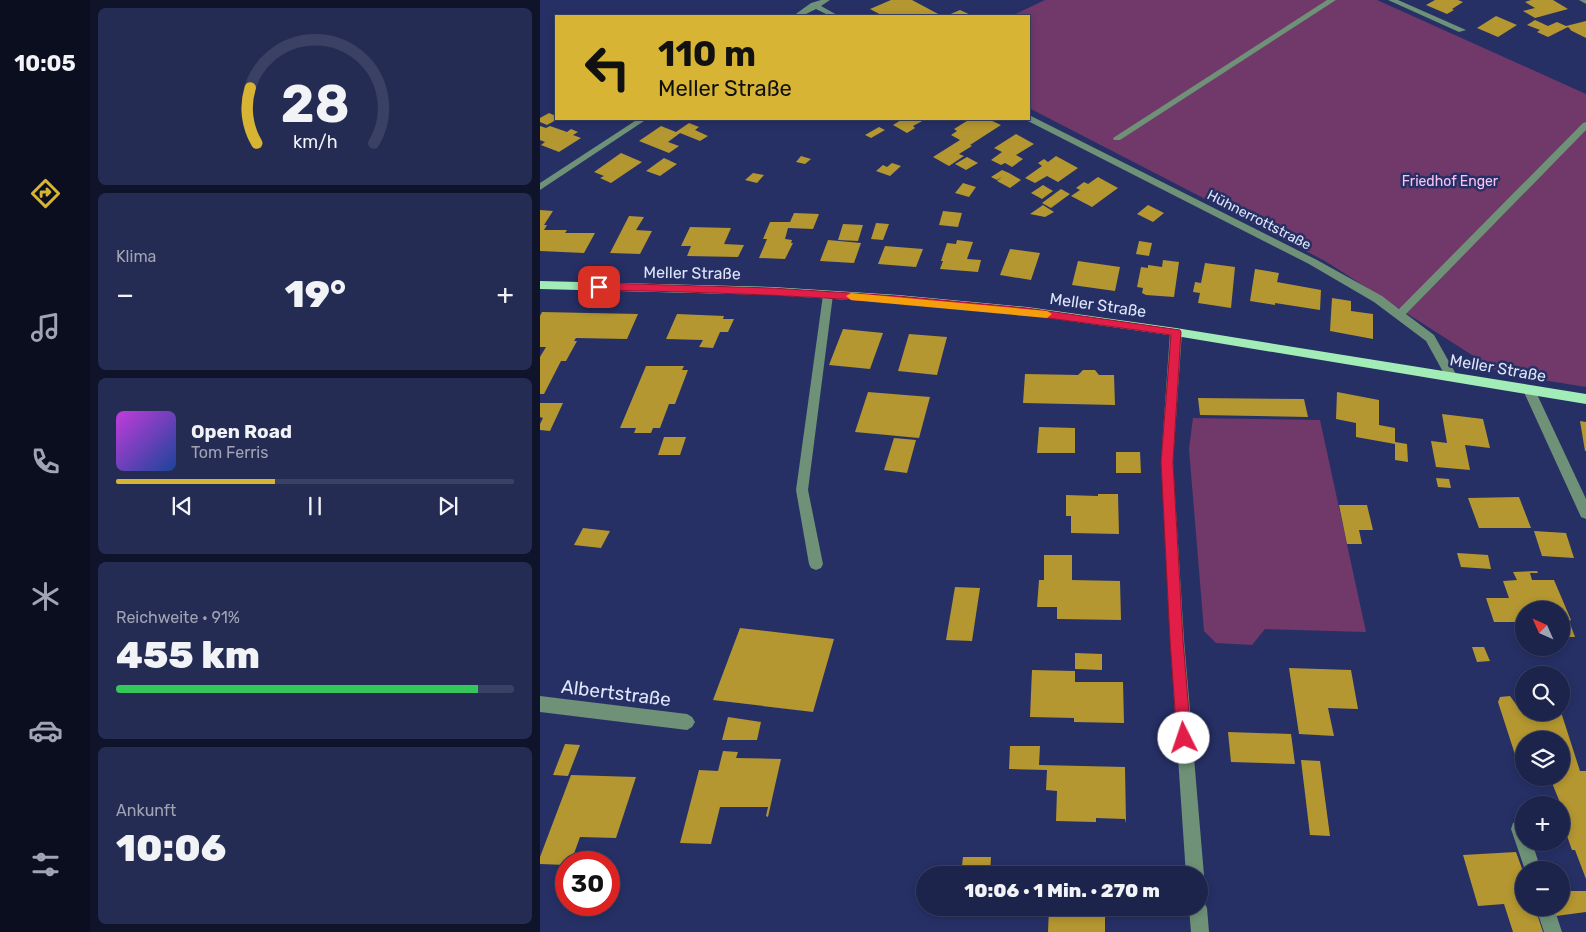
<!DOCTYPE html>
<html lang="de">
<head>
<meta charset="utf-8">
<style>
	body { margin:0; font-family:Rubik,sans-serif; background:#252c53; color:#f1f3f6; height:100vh; display:flex; flex-direction:column; font-size:19px; white-space:nowrap }
	* { box-sizing:border-box; margin:0 }
	p { font-size:16px; color:#a0a4b5 }
	.icon { flex:none; width:28px; height:28px; fill:none; stroke:currentColor; stroke-width:2; stroke-linecap:round; stroke-linejoin:round }
	.map { position:relative; flex:1; overflow:hidden }
	.panel { display:flex; flex-direction:column; gap:8px; padding:8px; background:#0f142a; width:450px }
	.panel>* { flex:none }
	.top-card { position:absolute; left:15px; top:15px; width:475px; height:105px; border-radius:0px; box-shadow:0 2px 8px #0003,0 0 0 1px #3a4164; background:#d8b434; color:#111; overflow:hidden }
	.needle { width:32px; rotate:315deg }
	.buttons { position:absolute; left:975px; top:601px; display:grid; gap:10px }
	.buttons a { display:grid; place-items:center; width:55px; height:55px; border-radius:50%; background:#1c244c; box-shadow:0 2px 8px #0003,0 0 0 1px #3a4164; font-size:25px }
	.speed { position:absolute; left:15px; top:851px; display:flex; gap:10px; font-size:25px; font-weight:700; text-align:center }
	.speed>* { display:grid; place-content:center; width:65px; height:65px; border-radius:50%; background:#1c244c; box-shadow:0 2px 8px #0003,0 0 0 1px #3a4164; line-height:1 }
	.speed .limit { border:8px solid #d22; background:#fff; color:#111 }
	.pin { position:absolute; display:grid; place-items:center; width:42px; height:42px; color:#fff; margin:-21px; border-radius:10px; box-shadow:0 2px 8px #0006 }
	.me { position:absolute; width:55px; margin:-28px; rotate:356deg; stroke-linejoin:round; filter:drop-shadow(0 0 4px #0008) }
	.turn { display:flex; align-items:center; gap:18px; height:105px; padding:0 20px; font-size:22px }
	.turn .icon { width:65px; height:65px; stroke-width:2.5 }
	.turn b { display:block; font-size:35px; line-height:42px }
	.big { font-size:38px; font-weight:800; line-height:1.1 }
	.panel .widget { flex:1; display:flex; flex-direction:column; justify-content:center; gap:8px; min-width:0; padding:0 18px; border-radius:8px; background:#252c53 }
	.panel .dial { align-items:center; gap:0 }
	.dial svg { height:130px; overflow:visible; fill:none; stroke:#3a4164; stroke-width:7; stroke-linecap:round; text-anchor:middle }
	.dial text { fill:#f1f3f6; stroke:none }
	.song { display:flex; align-items:center; gap:15px }
	.cover { width:60px; height:60px; border-radius:8px; background:linear-gradient(135deg,hsl(290 70% 55%),hsl(220 70% 35%)) }
	.played { height:5px; border-radius:2px; background:linear-gradient(90deg,#d8b434 40%,#3a4164 40%) }
	.keys { display:flex; justify-content:space-around; direction:ltr }
	.heat { display:flex; justify-content:space-between; align-items:center; font-size:28px; direction:ltr }
	.charge { height:8px; border-radius:4px; background:linear-gradient(90deg,#34c759 91%,#3a4164 0) }
	.trip { position:absolute; left:376px; top:866px; width:292px; height:50px; border-radius:25px; background:#1c244c; box-shadow:0 2px 8px #0003,0 0 0 1px #3a4164; font-weight:800; line-height:50px; text-align:center }
	main { display:flex; flex:1; min-height:0 }
	.menu { display:flex; flex-direction:column; width:90px; justify-content:space-around; align-items:center; background:#0b0e1e; color:#a0a4b5 }
	.menu .icon { width:35px; height:35px }
	.menu .on { color:#d8b434 }
	.menu b { font-size:22px; color:#f1f3f6 }
	.map>svg:first-child { display:block }
</style>
</head>
<body>
<main>
<nav class="menu">
<b>10:05</b>
<svg class="icon on" aria-label="directions" viewBox="0 0 24 24"><path d="M12 3l9 9-9 9-9-9zM9 14v-3h6M13 9l2 2-2 2"/></svg>
<svg class="icon" aria-label="music" viewBox="0 0 24 24"><path d="M9 18V5l10-2v13"/><circle cx="6" cy="18" r="3"/><circle cx="16" cy="16" r="3"/></svg>
<svg class="icon" aria-label="phone" viewBox="0 0 24 24"><path d="M5 4h4l2 5-3 2q2 4 5 5l2-3 5 2v4C11 20 4 13 5 4z"/></svg>
<svg class="icon" aria-label="climate" viewBox="0 0 24 24"><path d="M12 3v18M4 7l16 10M4 17L20 7"/></svg>
<svg class="icon" aria-label="car" viewBox="0 0 24 24"><path d="M5 17H2v-5l4-1 3-4h7l3 4 3 1v5h-3M9 17h6M6 11h13"/><circle cx="7" cy="17" r="2"/><circle cx="17" cy="17" r="2"/></svg>
<svg class="icon" aria-label="filters" viewBox="0 0 24 24"><path d="M4 7h16M4 17h16"/><circle cx="9" cy="7" r="2"/><circle cx="15" cy="17" r="2"/></svg>
</nav>
<section class="panel">
<div class="widget dial"><svg viewBox="0 0 100 80">
<path d="M14 69A42 42 0 1 1 86 69"/>
<path d="M14 69A42 42 0 0 1 10 35" stroke="#d8b434"/>
<text x="50" y="56" font-size="32" font-weight="700">28</text>
<text x="50" y="72" font-size="11">km/h</text>
</svg></div>
<div class="widget"><p>Klima</p>
<div class="heat"><a>−</a><b class="big">19°</b><a>+</a></div>
</div>
<div class="widget">
<div class="song"><i class="cover"></i><div><b>Open Road</b><p>Tom Ferris</p></div></div>
<div class="played"></div>
<div class="keys"><svg class="icon" aria-label="previous" viewBox="0 0 24 24"><path d="M18 5L8 12l10 7zM5 5v14"/></svg><svg class="icon" aria-label="pause" viewBox="0 0 24 24"><path d="M8 5v14M16 5v14"/></svg><svg class="icon" aria-label="next" viewBox="0 0 24 24"><path d="M6 5l10 7-10 7zM19 5v14"/></svg></div>
</div>
<div class="widget"><p>Reichweite · 91%</p><b class="big">455 km</b><div class="charge"></div></div>
<div class="widget"><p>Ankunft</p><b class="big">10:06</b></div>
</section>
<div class="map">
<svg width="1046" height="932" viewBox="0 0 1046 932">
	<rect width="100%" height="100%" fill="#263065"/>
	<!-- green -->
	<g fill="#71386a">
		<path d="M505 0H837L1046 94V387L960 373 785 261 489 108V16H471Z"/>
		<path d="M653 418 780 420 826 632 725 629 712 645 676 643 664 631 649 449Z"/>
	</g>
	<!-- building -->
	<g fill="#b49730">
		<path d="M351 0H372L402 16H343L330 9Z"/>
		<path d="M895 0H918L923 2 912 9 914 10 907 14 886 5Z"/>
		<path d="M991 0H1013L1028 9 995 18 983 11 995 8 985 2Z"/>
		<path d="M420 10 433 16H406Z"/>
		<path d="M956 16 977 25 958 37 937 28Z"/>
		<path d="M995 20 1008 26 1017 22 1026 26 1046 21V38L1030 30H1031L1028 27 1008 37 997 32 1000 30 987 25Z"/>
		<path d="M9 113 16 116V120L7 125 0 122V118Z"/>
		<path d="M359 119H386L373 126 375 128 367 133 353 125 361 120Z"/>
		<path d="M430 119H448L461 125 430 145 432 146 419 154 424 156 409 166 393 157 420 140 411 135 417 131 414 129Z"/>
		<path d="M149 123 159 127 155 130 168 136 160 141 140 133 128 142 139 146 129 153 99 141 121 126 136 132Z"/>
		<path d="M0 126 6 128 10 126 27 132 31 129 38 132 33 135 41 138 19 152 1 145 5 142 0 140Z"/>
		<path d="M339 127 345 130 331 138 325 135Z"/>
		<path d="M476 134 494 144 476 155 483 159 472 167 465 163 461 165 451 160 462 152 454 148Z"/>
		<path d="M81 153 102 162 71 183 60 178 64 176 54 172Z"/>
		<path d="M261 156 271 159 265 164 256 162Z"/>
		<path d="M516 156 538 168 518 182 507 176 495 183 485 178 502 166 498 163 504 159 508 162Z"/>
		<path d="M427 157 438 163 426 170 415 164Z"/>
		<path d="M124 158 137 164 120 176 106 171Z"/>
		<path d="M352 163 361 166 350 176 336 171 343 165 347 167Z"/>
		<path d="M462 170 469 173 481 180 470 188 457 181 462 177 457 180 451 177Z"/>
		<path d="M213 173 224 175 217 183 205 180Z"/>
		<path d="M558 177 578 188 552 207 531 196 540 190 536 188 544 182 548 184Z"/>
		<path d="M423 183 436 187 429 197 415 193Z"/>
		<path d="M503 185 513 191 502 199 491 193Z"/>
		<path d="M521 189 530 194 511 208 502 203Z"/>
		<path d="M503 205 514 212 505 217 490 214Z"/>
		<path d="M608 205 624 213 613 222 597 214Z"/>
		<path d="M0 210 13 211 4 225H7L4 230H27L25 233H55L44 253 0 251Z"/>
		<path d="M403 211 422 213 418 227 399 225Z"/>
		<path d="M254 213 279 214 273 229 248 228 245 239 252 240 251 243H253L245 259 219 258 227 239H223L230 222H250Z"/>
		<path d="M89 216 104 217 96 230 112 231 100 254 70 253Z"/>
		<path d="M336 223 349 224 343 240 331 239Z"/>
		<path d="M303 224 323 225 318 241 298 240Z"/>
		<path d="M150 227 191 228 184 244 204 245 198 257 147 256 151 246H141Z"/>
		<path d="M288 240 321 243 314 263 280 261Z"/>
		<path d="M417 240 433 242 427 259 441 260 438 272 400 269 403 261H401L407 243 416 244Z"/>
		<path d="M599 241 612 243 609 256 596 254Z"/>
		<path d="M345 246 383 249 376 267 338 264Z"/>
		<path d="M470 249 500 253 491 280 460 275Z"/>
		<path d="M623 260 639 262 634 297 606 295 602 293 603 288 597 287 601 267 608 268V265L622 267Z"/>
		<path d="M538 261 580 267 575 291 532 285Z"/>
		<path d="M665 263 695 267 691 308 658 303 660 293 653 292 655 282 661 283Z"/>
		<path d="M715 269 739 273 737 282 781 290 780 310 735 303V305L710 301Z"/>
		<path d="M792 298 811 301V311L833 314V339L790 331Z"/>
		<path d="M2 312 98 314 87 339 36 338 34 341H37L26 361H21L4 394H0V357L6 347H0V316Z"/>
		<path d="M137 314 184 316 183 319H194L188 332H180L173 348 159 347 163 340 126 339Z"/>
		<path d="M303 329 343 333 330 369 289 365Z"/>
		<path d="M369 334 407 337 397 375 358 371Z"/>
		<path d="M106 366H144L142 370H148L135 404H129L120 428H113L111 433H94L96 428H80Z"/>
		<path d="M543 370H555L559 375H574L575 405 483 403 485 374 538 375Z"/>
		<path d="M328 392 390 397 379 438 315 432Z"/>
		<path d="M797 392 839 400V425L855 428V442L867 444 868 462 855 460V444L816 437V423L796 419Z"/>
		<path d="M658 398 764 399 768 417 660 415Z"/>
		<path d="M0 403H23L10 431 0 430V424L3 418 0 417Z"/>
		<path d="M902 414 943 419 950 448 925 445 930 470 896 467 891 441 907 443Z"/>
		<path d="M1040 421 1046 422V451H1045Z"/>
		<path d="M499 427 535 428V453H497Z"/>
		<path d="M124 437H146L140 455H118Z"/>
		<path d="M354 438 376 440 367 473 344 470Z"/>
		<path d="M576 452H600L601 473H576Z"/>
		<path d="M896 478 909 479 911 488 898 487Z"/>
		<path d="M558 494H578L579 534 531 533V516H526V495L558 496Z"/>
		<path d="M979 497 991 528H939L928 498Z"/>
		<path d="M799 505H827L833 530H819L822 544H807Z"/>
		<path d="M43 528 70 531 61 548 34 545Z"/>
		<path d="M994 531 1026 533 1034 558 1002 556Z"/>
		<path d="M917 553 948 555 951 569 921 567Z"/>
		<path d="M504 555H532V580L580 581 581 620 517 619V607H497L499 580H504Z"/>
		<path d="M997 571 998 573H990L992 580H1014L1031 620 1029 621 1035 637H1021V610H984V622H954L946 598H969L963 581 977 580 973 572Z"/>
		<path d="M415 587 440 588 432 641 406 640Z"/>
		<path d="M200 628 294 639 273 712 173 700Z"/>
		<path d="M932 647H944L950 661 937 662Z"/>
		<path d="M535 653 562 654V670L535 669Z"/>
		<path d="M749 668 811 670 818 709 788 708 794 736 759 734Z"/>
		<path d="M492 670 535 671V682H583L584 723 534 722V718L490 717Z"/>
		<path d="M970 696 978 707 984 706V712H1021L1040 771H1046V879L1035 850H1032L1021 819V805L1010 778H1021V740H984V773H981L958 702 960 697Z"/>
		<path d="M188 717 221 722 217 740H182Z"/>
		<path d="M688 732 751 734 755 764 691 762Z"/>
		<path d="M25 744 40 745 28 776 13 775Z"/>
		<path d="M470 746H500L499 765 585 767 586 823 585 819 556 818V822H554L516 821 517 791 506 790 507 770 469 769Z"/>
		<path d="M183 751 198 752 196 758 241 759 228 817 226 816 228 807H180L171 844 140 843 159 770 178 771Z"/>
		<path d="M761 760 780 761 790 836 770 835Z"/>
		<path d="M31 775 96 777 76 838 40 837 31 862H26V865L0 864V857Z"/>
		<path d="M976 852 984 874V908H995L1003 932H973L964 904 938 906 923 855Z"/>
		<path d="M423 857H451L450 874H421Z"/>
		<path d="M1021 891H1046V912L1016 916 1013 908H1021Z"/>
		<path d="M509 908H565V932H508Z"/>
	</g>
	<g fill="none" stroke-linecap="round" stroke-linejoin="round">
		<!-- minor -->
		<g fill="#6e9177" fill-rule="evenodd">
			<path d="M281 0H290L281 6 299 16H290L276 9 262 16H253L271 3Z"/>
			<path d="M787 0H796L580 140H574L573 138Z"/>
			<path d="M848 0H858L926 30 919 32Z"/>
			<path d="M1039 0H1046V4Z"/>
			<path d="M489 115 777 260 842 296 859 309 1043 123 1046 122V130L866 314 894 335 917 376 911 380 907 379 886 341 834 302 769 264 486 120 489 119Z"/>
			<path d="M98 119H107L0 190V183Z"/>
			<path d="M288 291 293 295 268 490 283 564 281 568 276 570 271 568 269 564 256 490 283 295Z"/>
			<path d="M636 328 642 332 633 462 644 640 664 875 660 881V875H646L630 640 621 462 630 332Z"/>
			<path d="M989 385 995 390 1046 499V519L1041 517 983 390Z"/>
			<path d="M0 696 147 714 152 717 155 722 152 727 147 730 0 712Z"/>
			<path d="M979 821 984 823V842H992L1001 870H985L971 829 973 823Z"/>
			<path d="M660 900 664 902 667 908 669 932H651L649 908H660Z"/>
			<path d="M996 908H1014L1022 932H1004Z"/>
		</g>
		<!-- major -->
		<path fill="#a2ecb7" fill-rule="evenodd" d="M0 281 232 287 358 295 487 307 636 328 1046 394V404L636 336 487 315 358 303 232 295 0 289Z"/>
	</g>
	<!-- route -->
	<path fill="#e11d48" stroke="#92132f" d="M59 283 232 288 358 296 487 308 640 330 641 332 633 462 643 640 651 738 649 743 644 745 639 743 637 738 630 640 621 462 631 335C540 322 449 309 357 303 258 295 158 292 59 290L54 287Z"/>
	<!-- slow -->
	<path fill="#f59e0b" d="M311 293 507 311 512 314 507 318 311 300 306 296Z"/>
	<g text-anchor="middle" dominant-baseline="central" stroke-width="5" stroke-linejoin="round" paint-order="stroke">
		<!-- far-park labels -->
		<g font-size="14" fill="#fdc2f3" stroke="#263065">
			<text x="910" y="181">Friedhof Enger</text>
		</g>
		<!-- far-street labels -->
		<g font-size="14" fill="#dfe5f9" stroke="#263065">
			<text transform="translate(719 220) rotate(27)">Hühnerrottstraße</text>
		</g>
		<!-- street labels -->
		<g font-size="16" fill="#dfe5f9" stroke="#263065">
			<text transform="translate(152 273) rotate(1)">Meller Straße</text>
			<text transform="translate(558 305) rotate(8)">Meller Straße</text>
			<text transform="translate(958 368) rotate(10)">Meller Straße</text>
		</g>
		<!-- near-street labels -->
		<g font-size="19" fill="#dfe5f9" stroke="#263065">
			<text transform="translate(76 693) rotate(7)">Albertstraße</text>
		</g>
	</g>
</svg>
<div class="buttons">
<a><svg class="needle" viewBox="-14 -14 28 28"><path d="M0-13l5 13h-10z" fill="#e53935"/><path d="M0 13l5-13h-10z" fill="#a0a4b5"/></svg></a>
<a><svg class="icon" aria-label="search" viewBox="0 0 24 24"><circle cx="10" cy="10" r="6"/><path d="M15 15l6 6"/></svg></a>
<a><svg class="icon" aria-label="layers" viewBox="0 0 24 24"><path d="M12 4l9 5-9 5-9-5zM3 14l9 5 9-5"/></svg></a>
<a>+</a>
<a>−</a>
</div>
<div class="speed"><div class="limit">30</div></div>
<div class="pin" style="left:59px;top:287px;background:#d93025"><svg class="icon" aria-label="arrive" viewBox="0 0 24 24"><path d="M6 21V4h12l-3 4 3 4H6"/></svg></div>
<svg class="me" style="left:644px;top:738px" viewBox="-20 -20 40 40"><circle r="19" fill="#fff"/><path d="M0-13L10 11 0 6-10 11z" fill="#e11d48"/></svg>
<div class="trip">10:06 · 1 Min. · 270 m</div>
<div class="top-card">
<div class="turn"><svg class="icon" aria-label="left" viewBox="0 0 24 24"><path d="M17 20v-9H6M10 6l-5 5 5 5"/></svg><div><b>110 m</b>Meller Straße</div></div>
</div>
</div>
</main>
</body>
</html>
